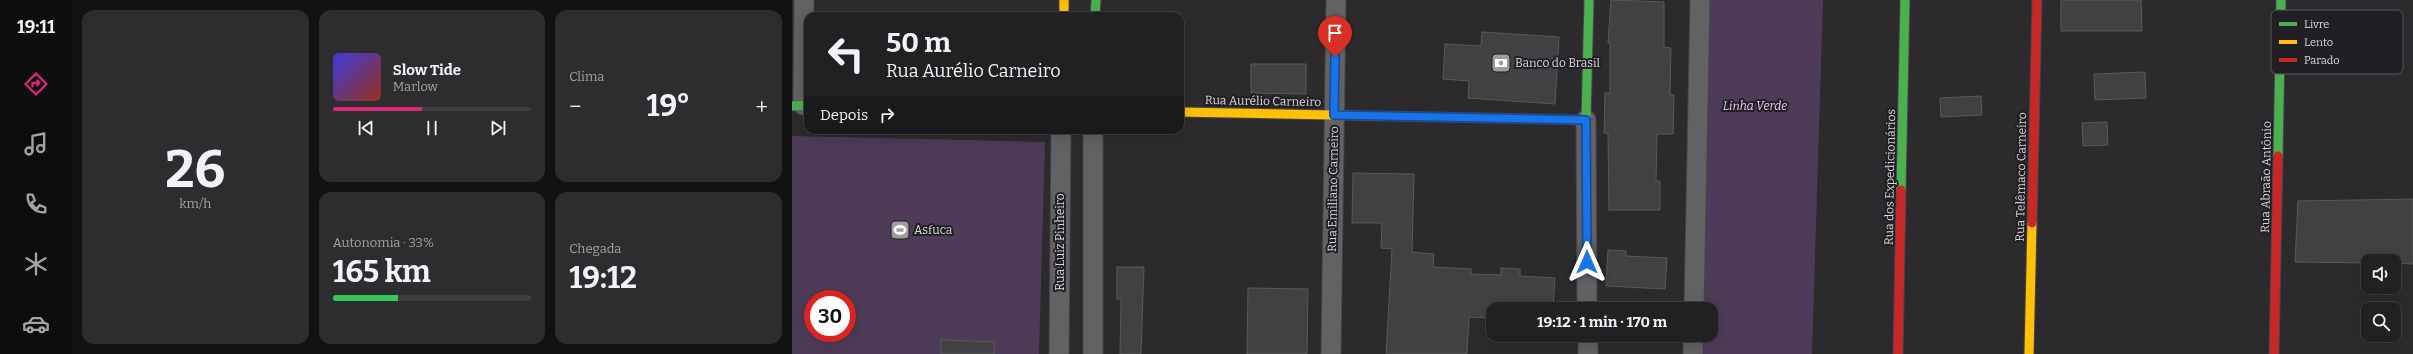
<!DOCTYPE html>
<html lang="pt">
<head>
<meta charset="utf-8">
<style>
	body { margin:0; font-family:Bitter,serif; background:#2d2d2f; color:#f1f3f6; height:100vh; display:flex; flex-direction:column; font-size:15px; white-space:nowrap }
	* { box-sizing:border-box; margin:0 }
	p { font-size:13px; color:#a2a3a5 }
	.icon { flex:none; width:22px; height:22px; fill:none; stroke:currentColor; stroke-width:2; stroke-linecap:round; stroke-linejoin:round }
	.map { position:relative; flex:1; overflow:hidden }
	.panel { display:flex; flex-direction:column; gap:10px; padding:10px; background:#121213; width:720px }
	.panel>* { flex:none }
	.hud { position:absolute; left:12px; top:12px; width:380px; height:122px; border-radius:12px; box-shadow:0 4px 16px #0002,0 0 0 1px #3e3e40; background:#212022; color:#f1f3f6; overflow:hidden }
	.controls { position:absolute; left:1569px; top:254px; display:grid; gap:8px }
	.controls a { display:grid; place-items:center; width:40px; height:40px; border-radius:8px; background:#212022; box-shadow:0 4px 16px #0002,0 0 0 1px #3e3e40; font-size:20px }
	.speed { position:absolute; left:12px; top:290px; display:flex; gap:8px; font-size:20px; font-weight:700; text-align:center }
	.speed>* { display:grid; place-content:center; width:52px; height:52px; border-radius:50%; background:#212022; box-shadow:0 4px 16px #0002,0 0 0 1px #3e3e40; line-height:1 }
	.speed .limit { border:6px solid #d22; background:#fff; color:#111 }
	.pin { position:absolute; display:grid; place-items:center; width:34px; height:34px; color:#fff; margin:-41px -17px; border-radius:50% 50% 50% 0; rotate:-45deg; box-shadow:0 0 4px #0007 }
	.pin .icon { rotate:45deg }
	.me { position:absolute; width:44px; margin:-22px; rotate:0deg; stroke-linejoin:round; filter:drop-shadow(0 0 3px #0008) }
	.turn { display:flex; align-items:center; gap:14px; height:84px; padding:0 16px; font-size:18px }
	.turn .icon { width:52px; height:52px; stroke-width:2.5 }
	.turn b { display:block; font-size:28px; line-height:34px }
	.then { display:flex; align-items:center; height:38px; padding:0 16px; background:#0003; gap:8px; font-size:15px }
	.big { font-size:30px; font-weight:700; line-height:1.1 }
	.panel .widget { flex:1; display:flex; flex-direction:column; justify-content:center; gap:6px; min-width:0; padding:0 14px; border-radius:12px; background:#2d2d2f }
	.panel .dial { align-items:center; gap:0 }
	.dial b { font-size:52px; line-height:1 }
	.song { display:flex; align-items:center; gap:12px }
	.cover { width:48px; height:48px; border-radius:6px; background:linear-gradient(135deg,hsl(240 70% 55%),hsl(10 70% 35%)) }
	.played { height:4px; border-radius:2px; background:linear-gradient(90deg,#db2777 45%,#3e3e40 45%) }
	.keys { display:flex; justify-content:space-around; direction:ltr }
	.heat { display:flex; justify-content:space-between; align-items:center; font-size:22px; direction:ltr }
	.charge { height:6px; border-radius:3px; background:linear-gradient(90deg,#34c759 33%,#3e3e40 0) }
	.panel .tiles { flex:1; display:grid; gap:10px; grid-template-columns:repeat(3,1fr) }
	.widget:first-child { grid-row:span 2 }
	.trip { position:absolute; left:694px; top:302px; width:232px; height:40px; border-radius:12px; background:#212022; box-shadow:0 4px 16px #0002,0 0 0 1px #3e3e40; font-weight:700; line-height:40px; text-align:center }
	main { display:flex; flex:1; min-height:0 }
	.tab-bar { display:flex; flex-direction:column; width:72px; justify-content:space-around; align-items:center; background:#0d0d0e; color:#a2a3a5 }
	.tab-bar .icon { width:28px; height:28px }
	.tab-bar .on { color:#db2777 }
	.tab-bar b { font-size:18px; color:#f1f3f6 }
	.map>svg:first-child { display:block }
</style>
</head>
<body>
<main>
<nav class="tab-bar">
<b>19:11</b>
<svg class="icon on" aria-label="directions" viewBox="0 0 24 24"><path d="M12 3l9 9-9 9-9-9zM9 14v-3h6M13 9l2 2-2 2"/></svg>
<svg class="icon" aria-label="music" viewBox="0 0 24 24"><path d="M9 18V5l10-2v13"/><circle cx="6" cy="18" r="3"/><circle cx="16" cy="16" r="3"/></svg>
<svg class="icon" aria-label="phone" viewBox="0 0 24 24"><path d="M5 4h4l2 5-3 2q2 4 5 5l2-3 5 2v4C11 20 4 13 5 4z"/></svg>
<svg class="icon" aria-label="climate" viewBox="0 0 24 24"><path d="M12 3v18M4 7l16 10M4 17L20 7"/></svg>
<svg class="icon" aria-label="car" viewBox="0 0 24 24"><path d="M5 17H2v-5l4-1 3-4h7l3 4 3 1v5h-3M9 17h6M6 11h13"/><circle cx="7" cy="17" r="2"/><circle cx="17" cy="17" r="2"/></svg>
</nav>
<section class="panel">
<div class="tiles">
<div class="widget dial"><b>26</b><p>km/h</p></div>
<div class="widget">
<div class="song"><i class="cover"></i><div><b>Slow Tide</b><p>Marlow</p></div></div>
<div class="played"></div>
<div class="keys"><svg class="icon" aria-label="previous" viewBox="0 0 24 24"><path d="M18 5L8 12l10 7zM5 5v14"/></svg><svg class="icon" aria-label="pause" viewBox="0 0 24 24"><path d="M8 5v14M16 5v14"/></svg><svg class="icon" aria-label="next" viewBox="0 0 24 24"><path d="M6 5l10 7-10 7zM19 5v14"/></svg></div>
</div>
<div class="widget"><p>Clima</p>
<div class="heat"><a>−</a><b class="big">19°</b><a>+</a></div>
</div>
<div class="widget"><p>Autonomia · 33%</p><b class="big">165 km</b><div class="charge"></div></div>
<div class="widget"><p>Chegada</p><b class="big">19:12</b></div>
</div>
</section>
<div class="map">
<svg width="1621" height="354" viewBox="0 0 1621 354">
	<rect width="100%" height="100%" fill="#2c2a2d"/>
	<!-- green -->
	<g fill="#4d3b57" fill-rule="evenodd">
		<path d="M902 0H1031L1020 354H892V335H919V309H893Z"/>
		<path d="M0 136 253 142 247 354H0ZM21 299H55V333H21Z"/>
	</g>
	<!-- building -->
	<g fill="#414042" stroke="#5a585b">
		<path d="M819 0 872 2V47L879 48 878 95H882L881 134H865L864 181H868V210H817L816 133H812L813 93H818V43H816Z"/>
		<path d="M1269 0H1349L1350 31H1269Z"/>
		<path d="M690 32 767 37 763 104 676 98 677 81 651 79 653 44 689 46Z"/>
		<path d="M459 64H514V94L459 93Z"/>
		<path d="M1353 72 1354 98 1303 100 1302 74Z"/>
		<path d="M1189 96 1190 115 1149 117 1148 98Z"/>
		<path d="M1315 122 1316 145 1291 146 1290 123Z"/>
		<path d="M561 173 622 174 620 252 642 254 641 267 679 269V274L709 275V268L728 269V276L763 278 761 309H701V318L677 317 675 354H594L600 249 589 248 590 223H560Z"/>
		<path d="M1621 199V264L1602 263V261H1576V263L1503 262 1506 201Z"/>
		<path d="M816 250 834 251V256L875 258 873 289 814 286Z"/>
		<path d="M325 267H352L349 354H328L329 299H325Z"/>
		<path d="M456 288 516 289 515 354H455Z"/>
		<path d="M149 340 203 342 202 354H149Z"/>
	</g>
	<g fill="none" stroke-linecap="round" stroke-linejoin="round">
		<!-- street casing -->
		<g stroke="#484649" stroke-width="21">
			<g id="street">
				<path d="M11 105 12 0"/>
				<path d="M794 120 795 309"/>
				<path d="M301 130V354"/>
				<path d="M902 309 908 0"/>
				<path d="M796 335V354"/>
				<path d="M267 354 269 130"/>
				<path d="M539 354 544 0"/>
				<path d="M901 354V335"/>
			</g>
		</g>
		<!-- fast casing -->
		<g stroke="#484649" stroke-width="11">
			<g id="fast">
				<path d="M303 16 304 0"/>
				<path d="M0 106 16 105"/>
				<path d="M589 116 794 120 797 0"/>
				<path d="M1486 156 1489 0"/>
				<path d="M1109 190 1113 0"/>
			</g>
		</g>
		<!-- slow casing -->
		<g stroke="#484649" stroke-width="11">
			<g id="slow">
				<path d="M272 0V16"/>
				<path d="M388 112 589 116"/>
				<path d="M1237 354 1240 223"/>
			</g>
		</g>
		<!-- jam casing -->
		<g stroke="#484649" stroke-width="11">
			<g id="jam">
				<path d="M1240 223 1245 0"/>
				<path d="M1106 354 1109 190"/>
				<path d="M1482 354 1486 156"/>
			</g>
		</g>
		<!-- street -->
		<use href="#street" stroke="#626163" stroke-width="19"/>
		<!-- fast -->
		<use href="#fast" stroke="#4caf50" stroke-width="9"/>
		<!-- slow -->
		<use href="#slow" stroke="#ffc107" stroke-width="9"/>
		<!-- jam -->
		<use href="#jam" stroke="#c62828" stroke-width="9"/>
	</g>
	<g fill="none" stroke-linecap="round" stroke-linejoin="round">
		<!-- route casing -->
		<g stroke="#114b97" stroke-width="10">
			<path id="route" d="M543 57 542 115 794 120 795 262"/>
		</g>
		<!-- route -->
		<use href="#route" stroke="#1a73e8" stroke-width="7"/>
	</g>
	<!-- icons -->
	<defs>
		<g id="bank-square" transform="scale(1)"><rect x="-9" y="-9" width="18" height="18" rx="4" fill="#9e9c9f" stroke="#221f24"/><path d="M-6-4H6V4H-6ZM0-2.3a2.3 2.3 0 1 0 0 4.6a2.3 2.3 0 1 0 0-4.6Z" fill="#fff"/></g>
		<g id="stadium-square" transform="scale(1)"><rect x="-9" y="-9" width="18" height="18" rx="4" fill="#9e9c9f" stroke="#221f24"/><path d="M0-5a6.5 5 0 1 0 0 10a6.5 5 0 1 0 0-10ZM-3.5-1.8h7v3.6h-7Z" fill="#fff"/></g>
	</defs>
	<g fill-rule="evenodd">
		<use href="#bank-square" x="709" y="63"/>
		<use href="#stadium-square" x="108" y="230"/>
	</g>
	<g text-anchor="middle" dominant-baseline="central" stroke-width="4" stroke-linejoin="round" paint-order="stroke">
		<!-- poi labels -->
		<g font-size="12" fill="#dbd9dc" stroke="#221f24" text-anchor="start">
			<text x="723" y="63">Banco do Brasil</text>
			<text x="122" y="230">Asfuca</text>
		</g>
		<!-- street labels -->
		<g font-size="12" fill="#dbd9dc" stroke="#221f24">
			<text transform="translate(471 101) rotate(1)">Rua Aurélio Carneiro</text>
			<text transform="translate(1098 177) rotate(-89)">Rua dos Expedicionários</text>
			<text transform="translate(1229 177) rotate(-89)">Rua Telêmaco Carneiro</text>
			<text transform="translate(1474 177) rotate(-89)">Rua Abraão Antônio</text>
			<text transform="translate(541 189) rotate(-89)">Rua Emiliano Carneiro</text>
			<text transform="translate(268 242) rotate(-90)">Rua Luiz Pinheiro</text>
		</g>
		<!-- park labels -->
		<g font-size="12" font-style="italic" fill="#e8ccfa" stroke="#221f24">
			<text x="963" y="106">Linha Verde</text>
		</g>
	</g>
	<!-- legend -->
	<rect x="1479" y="10" width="132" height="64" rx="6" fill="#221f24" stroke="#5a575b" stroke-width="1"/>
	<rect x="1487" y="22" width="18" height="4" fill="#4caf50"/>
	<rect x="1487" y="40" width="18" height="4" fill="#ffc107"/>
	<rect x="1487" y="58" width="18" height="4" fill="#c62828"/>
	<g font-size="11" fill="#dbd9dc">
		<text x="1512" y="28">Livre</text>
		<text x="1512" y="46">Lento</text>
		<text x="1512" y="64">Parado</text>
	</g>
</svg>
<div class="controls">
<a><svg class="icon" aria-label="sound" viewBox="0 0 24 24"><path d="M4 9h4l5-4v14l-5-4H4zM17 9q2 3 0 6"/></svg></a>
<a><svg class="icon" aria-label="search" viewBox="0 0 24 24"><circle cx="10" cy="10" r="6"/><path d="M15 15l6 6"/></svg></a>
</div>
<div class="speed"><div class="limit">30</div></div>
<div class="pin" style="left:543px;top:57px;background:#d93025"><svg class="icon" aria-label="arrive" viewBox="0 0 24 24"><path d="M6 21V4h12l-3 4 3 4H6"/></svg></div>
<svg class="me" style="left:795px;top:262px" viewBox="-20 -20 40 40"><path d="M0-17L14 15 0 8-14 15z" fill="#1a73e8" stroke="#fff" stroke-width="4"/></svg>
<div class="trip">19:12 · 1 min · 170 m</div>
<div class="hud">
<div class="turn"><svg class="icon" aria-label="left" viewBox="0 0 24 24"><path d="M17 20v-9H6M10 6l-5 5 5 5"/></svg><div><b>50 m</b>Rua Aurélio Carneiro</div></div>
<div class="then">Depois<svg class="icon" aria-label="right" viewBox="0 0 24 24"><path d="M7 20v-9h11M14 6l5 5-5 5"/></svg></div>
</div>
</div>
</main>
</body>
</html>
